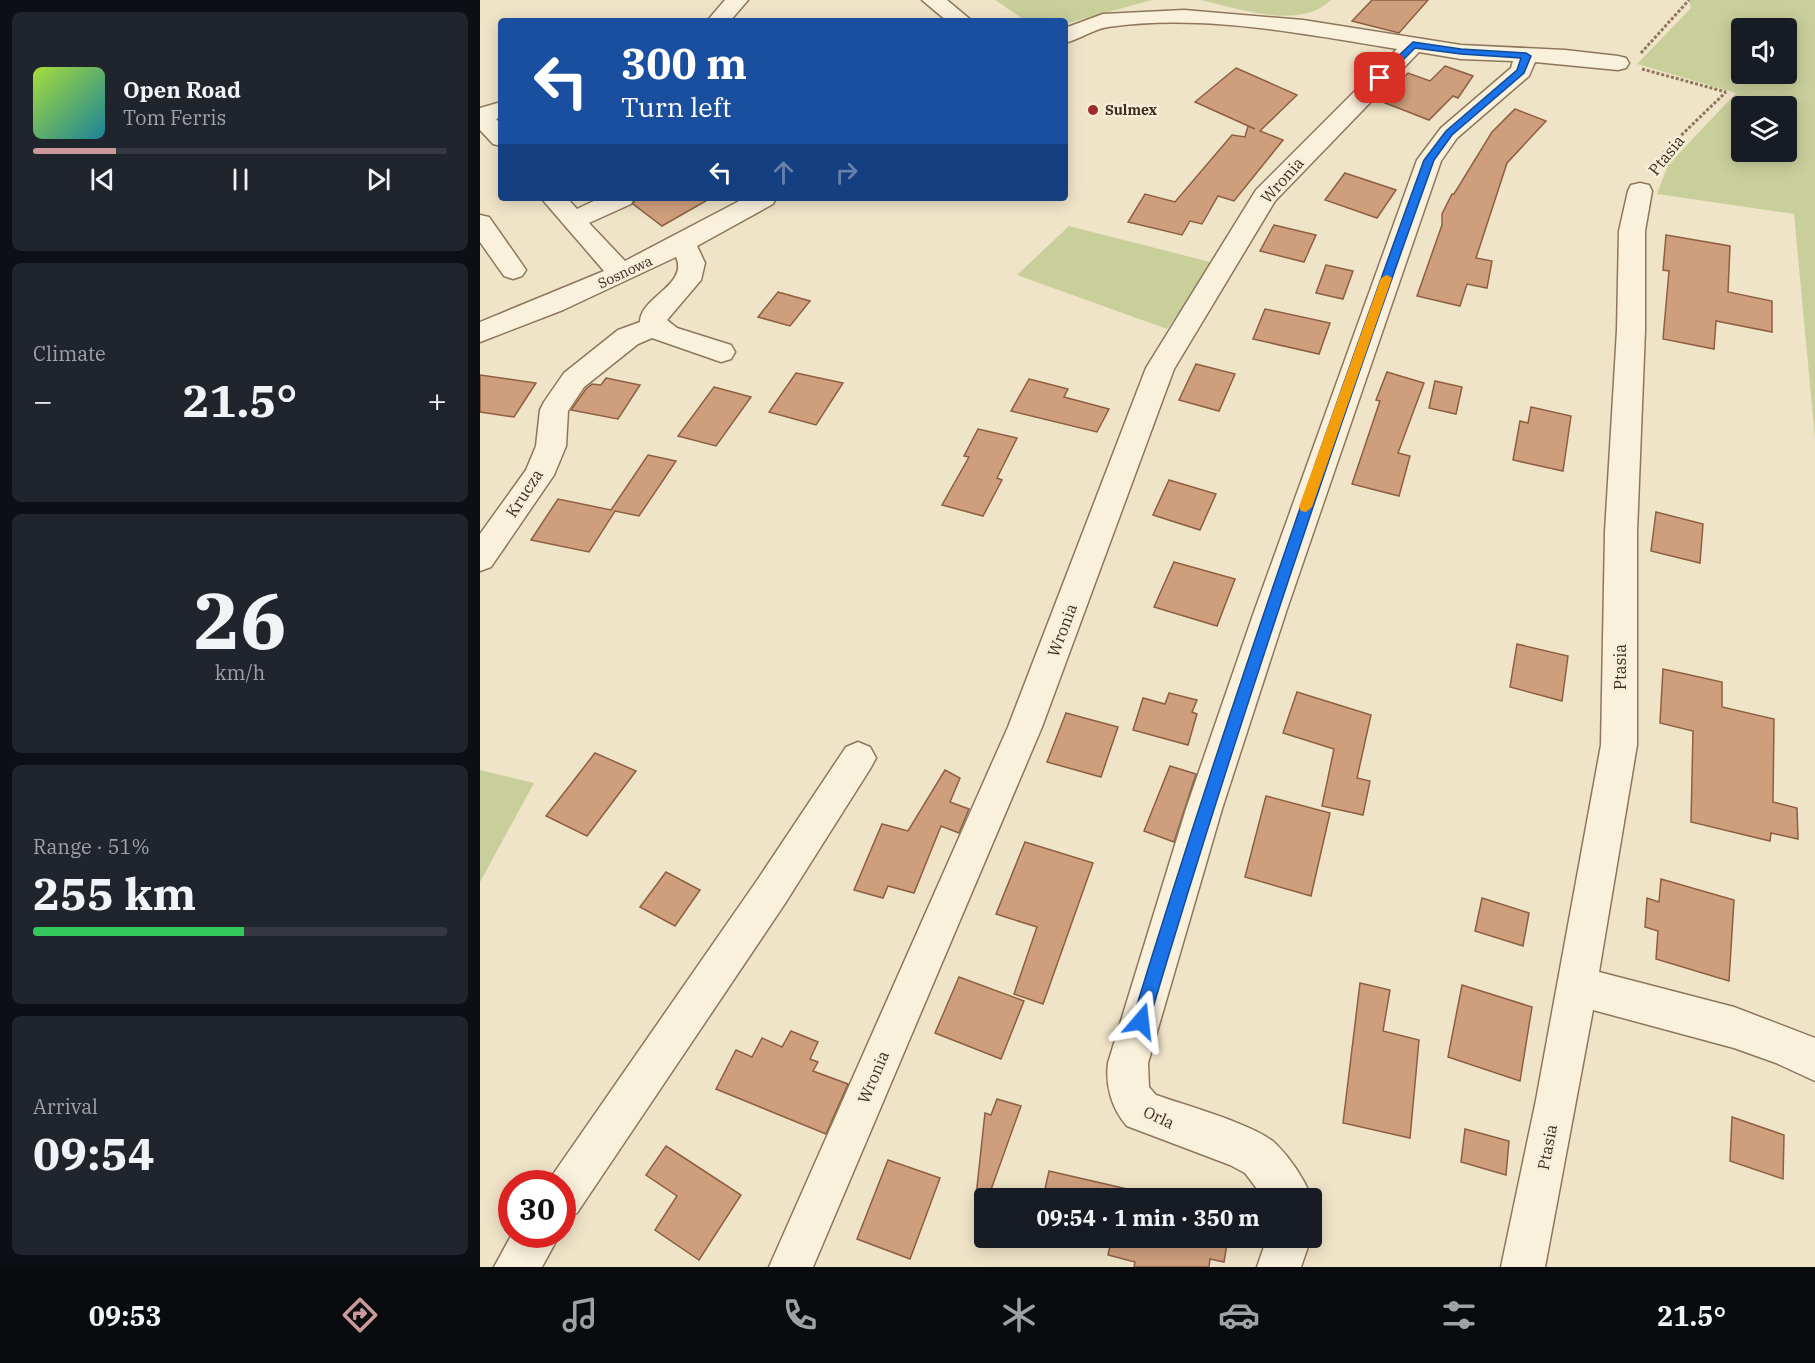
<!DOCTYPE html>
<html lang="en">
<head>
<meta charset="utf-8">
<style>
	body { margin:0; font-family:"IBM Plex Serif",serif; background:#20242c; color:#f1f3f6; height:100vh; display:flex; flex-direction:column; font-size:22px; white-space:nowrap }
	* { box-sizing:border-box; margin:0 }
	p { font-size:20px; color:#9ea1a6 }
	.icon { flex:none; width:33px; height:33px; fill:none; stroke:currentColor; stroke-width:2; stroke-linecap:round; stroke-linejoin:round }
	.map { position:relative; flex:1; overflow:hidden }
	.side { display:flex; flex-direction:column; gap:12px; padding:12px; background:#0d0f14; width:480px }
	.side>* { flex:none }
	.guide { position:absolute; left:18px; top:18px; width:570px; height:183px; border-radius:6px; box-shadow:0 3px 15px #0003; background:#1a4fa0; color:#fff; overflow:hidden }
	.controls { position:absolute; left:1251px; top:18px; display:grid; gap:12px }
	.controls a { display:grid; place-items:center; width:66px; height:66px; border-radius:6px; background:#171b24; box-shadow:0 3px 15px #0003; font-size:30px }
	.speed { position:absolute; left:18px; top:1170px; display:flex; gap:12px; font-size:30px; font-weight:700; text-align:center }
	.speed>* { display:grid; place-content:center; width:78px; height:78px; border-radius:50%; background:#171b24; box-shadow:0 3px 15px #0003; line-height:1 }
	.speed .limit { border:9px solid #d22; background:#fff; color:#111 }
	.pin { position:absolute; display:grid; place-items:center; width:51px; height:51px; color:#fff; margin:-26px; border-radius:12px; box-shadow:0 3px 9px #0006 }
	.me { position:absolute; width:66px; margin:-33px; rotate:17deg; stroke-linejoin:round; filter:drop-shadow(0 0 4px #0008) }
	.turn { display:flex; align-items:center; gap:21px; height:126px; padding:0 24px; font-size:27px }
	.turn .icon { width:78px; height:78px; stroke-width:2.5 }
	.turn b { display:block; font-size:42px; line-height:51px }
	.lanes { display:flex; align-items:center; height:57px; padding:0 24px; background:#0003; justify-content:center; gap:30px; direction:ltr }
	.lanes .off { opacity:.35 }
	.big { font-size:45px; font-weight:700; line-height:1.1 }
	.side .widget { flex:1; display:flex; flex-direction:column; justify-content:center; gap:9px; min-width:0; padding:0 21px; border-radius:9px; background:#20242c }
	.side .dial { align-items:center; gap:0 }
	.dial b { font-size:78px; line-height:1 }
	.song { display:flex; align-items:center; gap:18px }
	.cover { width:72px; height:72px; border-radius:9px; background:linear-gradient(135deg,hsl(80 70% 55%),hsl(190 70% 35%)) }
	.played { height:6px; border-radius:3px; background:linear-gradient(90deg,#cc999b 20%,#363941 20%) }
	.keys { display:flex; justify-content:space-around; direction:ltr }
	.heat { display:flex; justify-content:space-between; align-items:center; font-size:33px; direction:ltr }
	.charge { height:9px; border-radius:4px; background:linear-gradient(90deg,#34c759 51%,#363941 0) }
	.trip { position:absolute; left:494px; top:1188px; width:348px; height:60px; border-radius:6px; background:#171b24; box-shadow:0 3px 15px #0003; font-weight:700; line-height:60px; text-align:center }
	.menu { display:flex; height:96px; justify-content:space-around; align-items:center; background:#090b0e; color:#9ea1a6 }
	.menu .icon { width:42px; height:42px }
	.menu .selected { color:#cc999b }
	.menu b { font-size:27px; color:#f1f3f6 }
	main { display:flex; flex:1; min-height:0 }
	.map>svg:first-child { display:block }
</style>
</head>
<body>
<main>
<section class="side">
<div class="widget">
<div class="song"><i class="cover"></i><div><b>Open Road</b><p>Tom Ferris</p></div></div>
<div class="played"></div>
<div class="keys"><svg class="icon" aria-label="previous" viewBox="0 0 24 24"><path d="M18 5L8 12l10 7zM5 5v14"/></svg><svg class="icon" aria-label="pause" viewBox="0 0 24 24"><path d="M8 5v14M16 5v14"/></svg><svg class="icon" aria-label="next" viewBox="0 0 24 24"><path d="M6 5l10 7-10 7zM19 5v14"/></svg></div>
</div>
<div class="widget"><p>Climate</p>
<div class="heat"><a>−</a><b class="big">21.5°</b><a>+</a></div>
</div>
<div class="widget dial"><b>26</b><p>km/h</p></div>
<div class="widget"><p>Range · 51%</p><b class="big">255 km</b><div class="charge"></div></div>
<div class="widget"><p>Arrival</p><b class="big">09:54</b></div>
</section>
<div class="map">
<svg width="1335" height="1267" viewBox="0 0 1335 1267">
	<rect width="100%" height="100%" fill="#f0e4c8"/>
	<!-- green -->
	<g fill="#c9cf9b" fill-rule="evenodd">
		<path d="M515 0H672L585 24V21H546Z"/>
		<path d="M720 0H851C819 31 758 8 720 0Z"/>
		<path d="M1209 0H1335V438L1314 214 1177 194 1188 165 1256 93 1157 64 1211 8ZM1306 28V74H1262V28ZM1262 106H1306V152H1262Z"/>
		<path d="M589 226 734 263 687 329 537 275Z"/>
		<path d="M0 770 54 783 0 882Z"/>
	</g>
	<!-- building -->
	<g fill="#cf9f7d" stroke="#8d5f41" stroke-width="1.5">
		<path d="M892 0H948L919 33 872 21Z"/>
		<path d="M965 66 993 76 978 98 973 96 949 120 900 101 928 73 950 81Z"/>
		<path d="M756 68 817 95 780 131 803 140 754 201 738 196 722 224 710 221 702 235 648 222 665 194 695 202 752 135 765 137 768 126 775 129 715 102Z"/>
		<path d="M1035 109 1066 121 1027 163 996 258 1012 261 1007 288 987 284 980 306 937 296 962 225V214L972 194H974L1012 132Z"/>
		<path d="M865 173 916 190 897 218 845 200Z"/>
		<path d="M156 198H231L182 226 153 204Z"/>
		<path d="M794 225 836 235 824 262 780 251Z"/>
		<path d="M1186 235 1250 246 1248 292 1292 301V332L1236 321 1234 349 1183 339 1189 271 1183 270Z"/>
		<path d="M846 265 873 271 863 299 836 293Z"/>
		<path d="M298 292 330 301 310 326 278 317Z"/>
		<path d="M785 309 850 323 839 354 773 339Z"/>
		<path d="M716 364 755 374 739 411 699 400Z"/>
		<path d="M907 372 944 383 918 453 930 456 919 496 872 484 900 401 896 400Z"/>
		<path d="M316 373 363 383 336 425 289 412Z"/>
		<path d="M0 375 56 383 34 417 0 412Z"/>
		<path d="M126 378 160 385 138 419 91 410 106 389 112 384 121 385Z"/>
		<path d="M549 379 588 389 584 397 629 409 617 432 531 411Z"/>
		<path d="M955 381 982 387 976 414 949 408Z"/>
		<path d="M234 387 271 397 236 446 198 436Z"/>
		<path d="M1051 407 1091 416 1083 471 1033 460 1040 421 1048 423Z"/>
		<path d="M498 429 537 438 517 478 522 480 503 516 462 505 489 457 484 456Z"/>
		<path d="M168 455 196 461 159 516 135 511 109 552 51 540 78 499 131 510Z"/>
		<path d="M689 480 736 494 720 530 673 515Z"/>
		<path d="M1176 512 1223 524 1220 563 1171 551Z"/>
		<path d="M694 562 755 579 737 626 674 607Z"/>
		<path d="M1037 644 1088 656 1082 701 1030 687Z"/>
		<path d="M1183 669 1242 682V707L1294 719 1293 802 1317 808 1318 839 1291 833 1290 841 1211 822 1213 731 1180 723Z"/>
		<path d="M817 692 891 715 877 778 890 781 883 815 842 806 854 749 803 733Z"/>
		<path d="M689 693 717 700 712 712 717 714 708 745 653 730 663 698 685 704Z"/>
		<path d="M586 713 638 727 621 777 567 762Z"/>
		<path d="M115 753 156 771 107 836 66 816Z"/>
		<path d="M690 766 716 774 694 842 664 831Z"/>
		<path d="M465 770 480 778 470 802 489 809 479 833 461 826 434 893 408 886 403 898 374 890 402 824 428 831Z"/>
		<path d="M786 796 850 813 831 896 765 877Z"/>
		<path d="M545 842 613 863 563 1004 534 994 557 927 516 914Z"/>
		<path d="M186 872 220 890 195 926 160 907Z"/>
		<path d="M1181 879 1254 900 1249 981 1176 959 1178 931 1165 927 1167 898 1179 902Z"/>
		<path d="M1002 898 1049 913 1043 946 995 931Z"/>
		<path d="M479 977 544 1001 521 1059 455 1033Z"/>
		<path d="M880 983 910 990 903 1031 939 1040 930 1138 863 1123Z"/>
		<path d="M982 985 1052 1007 1040 1081 968 1057Z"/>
		<path d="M311 1031 338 1042 330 1059 338 1062 333 1071 368 1084 346 1134 236 1089 256 1050 272 1057 282 1038 302 1047Z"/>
		<path d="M517 1099 541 1106 508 1198H504V1207L495 1205 505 1113 511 1115Z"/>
		<path d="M1252 1117 1304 1135 1303 1179 1250 1161Z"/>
		<path d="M985 1129 1029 1141 1026 1175 981 1162Z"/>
		<path d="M186 1146 261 1195 219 1260 175 1230 197 1196 166 1175Z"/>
		<path d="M408 1160 460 1178 430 1259 377 1239Z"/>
		<path d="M569 1171 669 1194 696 1198H563Z"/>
		<path d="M591 1238H748L744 1262 730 1259 729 1267H654L655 1262 628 1255 630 1246Z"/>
	</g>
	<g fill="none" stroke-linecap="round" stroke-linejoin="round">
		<!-- minor casing -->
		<g stroke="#8d765c" stroke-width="3">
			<g id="minor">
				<path d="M245 0H268L250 21H227Z"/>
				<path d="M442 0H467L492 21H467Z"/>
				<path d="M704 10 823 20 981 45 1085 50 1138 56 1146 58 1149 63 1146 68 1138 70 1055 62 1049 76 977 138 961 161 806 612 742 809 668 1063 669 1087 676 1095C704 1105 777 1125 796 1144 811 1159 824 1179 832 1198H784L765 1173 750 1165 647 1126C632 1109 625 1086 628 1063L706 809 774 612 937 160 961 128 1031 68 1033 61 981 59 939 52 795 201 694 369 562 727 333 1267H289L528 727 666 368 776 190 917 49C825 34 721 13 628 27 614 29 600 39 585 43V28L623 14Z"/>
				<path d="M21 102V117L16 119 21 124V146L13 144 0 130V108Z"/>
				<path d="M1160 183 1169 185 1172 191 1165 231V330L1157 532V745L1119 972 1254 1007 1335 1038V1081L1296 1063 1254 1048 1113 1010 1065 1267H1021L1056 1100 1121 745 1125 532 1137 330 1139 231 1148 191 1151 185Z"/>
				<path d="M61 198H87L97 209 120 198H154L151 204 109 223 145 261 265 198H296L293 204 217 246 225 263 221 280 187 320 197 328 251 345 255 352 251 359 241 362 172 338 158 344 104 387 88 411 86 446 74 475 11 567 0 571V534L46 470 56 446 60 410 64 402 84 373 138 330 160 322C160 297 209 285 196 257L83 310 0 342V322L124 271Z"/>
				<path d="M0 215 9 217 42 264 46 270 42 276 33 279 24 276 0 242Z"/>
				<path d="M378 742 390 747 396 758 390 769 304 905 97 1213 82 1220V1184L67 1183 278 879 366 747Z"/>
				<path d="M32 1234H80L62 1267H14Z"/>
				<path d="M787 1238H831L821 1267H777Z"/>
			</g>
		</g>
		<!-- path -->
		<g stroke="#8d765c" stroke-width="3" stroke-dasharray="3 2" stroke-linecap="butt">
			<path d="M1161 53 1209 0"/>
			<path d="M1162 69 1246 92"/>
			<path d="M1172 169 1189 147 1246 92"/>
		</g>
		<!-- minor -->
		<use href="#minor" fill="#faf1dc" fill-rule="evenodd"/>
	</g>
	<!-- route -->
	<path fill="#1a73e8" stroke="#114b97" stroke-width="1.5" d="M933 42 981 49 1046 53 1051 56 1044 73 972 135 954 160C852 445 755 731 669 1021L667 1026 661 1029 655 1026 652 1021C741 730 840 445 944 160L966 131 1037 70 1041 58 981 54 935 48 903 80H897V76Z"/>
	<!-- slow -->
	<path fill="#f59e0b" d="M907 275 912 278 832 507 826 512 821 511 819 507 901 278Z"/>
	<!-- markers -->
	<circle fill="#9e2a2b" stroke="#f7eed8" stroke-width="2" cx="613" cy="110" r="6"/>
	<g text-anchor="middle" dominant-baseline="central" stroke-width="5" stroke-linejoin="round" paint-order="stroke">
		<!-- far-poi labels -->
		<g font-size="14" font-weight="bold" fill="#3d2e20" stroke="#f7eed8" text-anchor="start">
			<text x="625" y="110">Sulmex</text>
		</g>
		<!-- far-street labels -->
		<g font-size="14" fill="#3d2e20" stroke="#f7eed8">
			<text transform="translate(145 272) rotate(-25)">Sosnowa</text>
		</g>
		<!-- street labels -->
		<g font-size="16" fill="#3d2e20" stroke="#f7eed8">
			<text transform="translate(1186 155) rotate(-51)">Ptasia</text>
			<text transform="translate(802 180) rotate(-48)">Wronia</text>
			<text transform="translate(44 493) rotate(-57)">Krucza</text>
			<text transform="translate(582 630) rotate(-69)">Wronia</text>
			<text transform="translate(1140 667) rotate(-90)">Ptasia</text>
			<text transform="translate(393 1077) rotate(-67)">Wronia</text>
			<text transform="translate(679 1117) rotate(25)">Orla</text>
			<text transform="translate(1067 1147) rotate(-79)">Ptasia</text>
		</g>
	</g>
</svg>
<div class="controls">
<a><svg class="icon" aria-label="sound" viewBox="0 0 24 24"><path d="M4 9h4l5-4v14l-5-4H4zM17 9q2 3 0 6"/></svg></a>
<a><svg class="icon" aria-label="layers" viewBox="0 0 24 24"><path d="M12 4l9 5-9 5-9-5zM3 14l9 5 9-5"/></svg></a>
</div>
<div class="speed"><div class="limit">30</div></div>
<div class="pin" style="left:900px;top:78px;background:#d93025"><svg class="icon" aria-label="arrive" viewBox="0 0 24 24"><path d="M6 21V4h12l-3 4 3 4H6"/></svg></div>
<svg class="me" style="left:661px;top:1021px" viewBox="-20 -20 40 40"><path d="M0-17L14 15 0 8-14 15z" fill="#1a73e8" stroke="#fff" stroke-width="4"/></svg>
<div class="trip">09:54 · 1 min · 350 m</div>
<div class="guide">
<div class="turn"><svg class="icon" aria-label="left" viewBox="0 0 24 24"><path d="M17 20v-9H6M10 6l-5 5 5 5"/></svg><div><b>300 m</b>Turn left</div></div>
<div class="lanes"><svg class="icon" aria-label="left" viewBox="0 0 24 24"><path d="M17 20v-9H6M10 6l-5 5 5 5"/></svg><svg class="icon off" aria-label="ahead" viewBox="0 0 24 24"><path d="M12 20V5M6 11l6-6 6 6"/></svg><svg class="icon off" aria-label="right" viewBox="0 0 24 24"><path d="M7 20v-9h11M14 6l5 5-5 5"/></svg></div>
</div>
</div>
</main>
<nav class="menu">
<b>09:53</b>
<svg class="icon selected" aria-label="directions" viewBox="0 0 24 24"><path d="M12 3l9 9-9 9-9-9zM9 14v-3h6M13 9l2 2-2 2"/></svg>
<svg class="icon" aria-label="music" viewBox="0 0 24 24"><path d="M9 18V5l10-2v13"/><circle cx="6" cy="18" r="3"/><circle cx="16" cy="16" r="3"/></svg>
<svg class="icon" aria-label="phone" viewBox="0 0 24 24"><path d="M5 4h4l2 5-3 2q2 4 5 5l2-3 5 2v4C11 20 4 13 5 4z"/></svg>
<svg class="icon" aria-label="climate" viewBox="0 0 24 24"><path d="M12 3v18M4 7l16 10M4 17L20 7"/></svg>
<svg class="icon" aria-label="car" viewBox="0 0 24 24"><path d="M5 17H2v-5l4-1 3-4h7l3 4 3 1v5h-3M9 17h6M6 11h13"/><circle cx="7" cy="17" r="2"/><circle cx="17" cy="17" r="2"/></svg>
<svg class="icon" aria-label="filters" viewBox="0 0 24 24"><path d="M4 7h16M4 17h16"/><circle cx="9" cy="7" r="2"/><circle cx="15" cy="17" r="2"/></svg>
<b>21.5°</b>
</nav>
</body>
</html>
